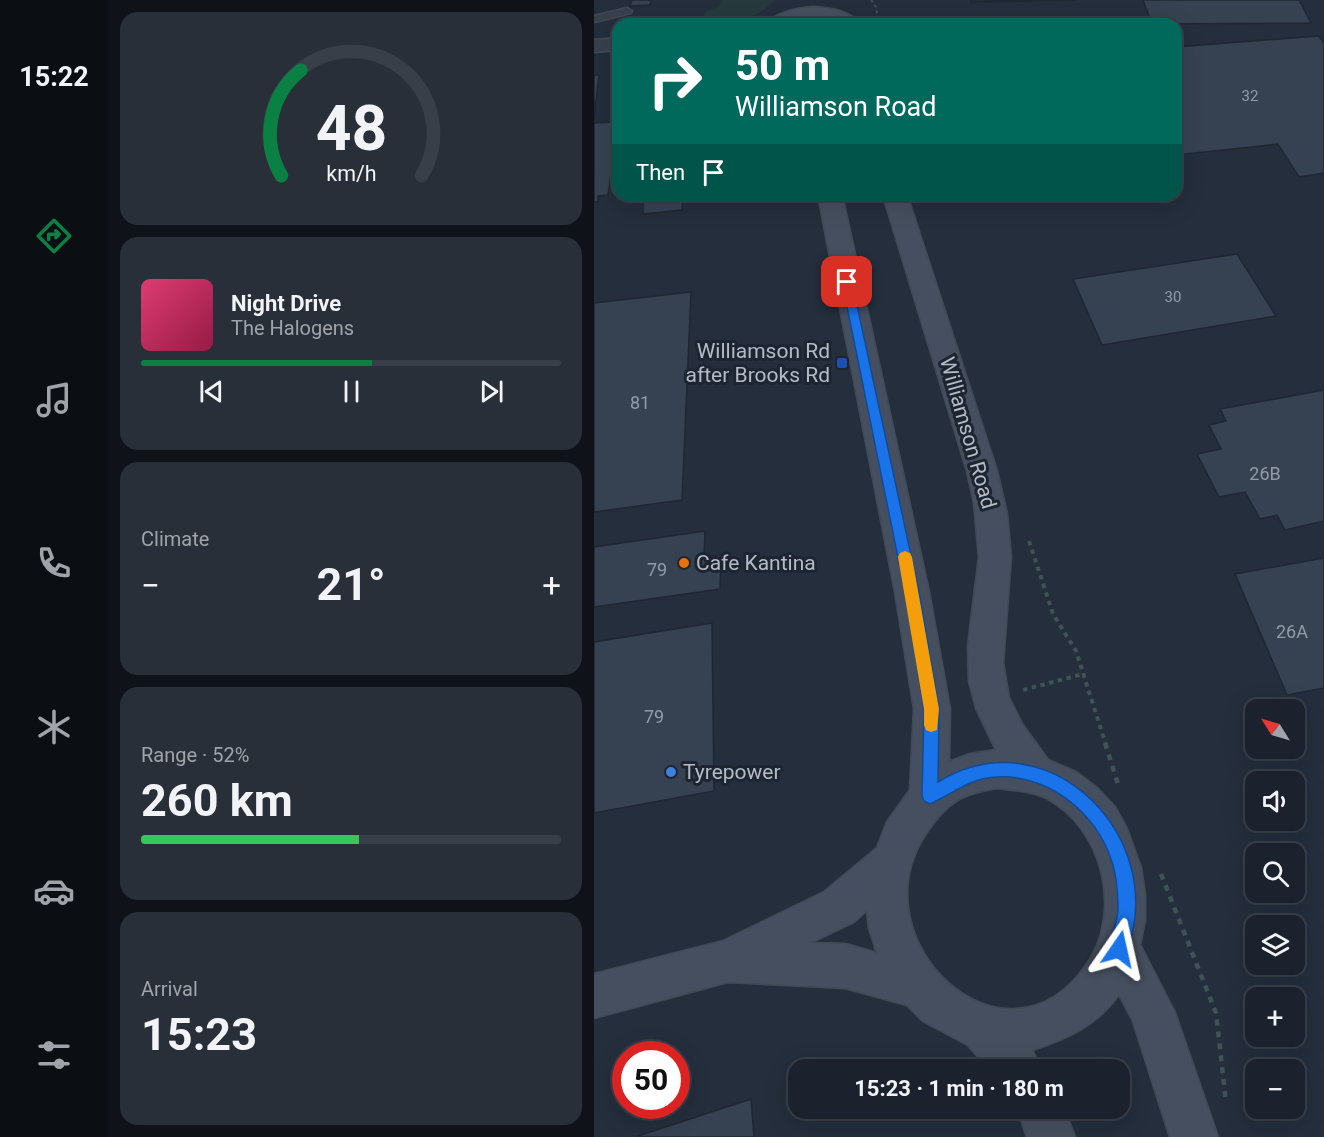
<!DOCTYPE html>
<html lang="en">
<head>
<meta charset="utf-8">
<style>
	body { margin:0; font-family:Roboto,sans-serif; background:#282f39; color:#f1f3f6; height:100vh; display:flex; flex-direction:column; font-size:22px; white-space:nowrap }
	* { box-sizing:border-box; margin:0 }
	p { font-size:20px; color:#a0a4aa }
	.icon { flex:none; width:33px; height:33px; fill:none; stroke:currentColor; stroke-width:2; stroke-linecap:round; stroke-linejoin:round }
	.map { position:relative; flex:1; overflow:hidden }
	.side { display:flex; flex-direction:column; gap:12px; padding:12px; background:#0f1319; width:486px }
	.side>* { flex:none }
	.guide { position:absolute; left:18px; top:18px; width:570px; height:183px; border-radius:18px; box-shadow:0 6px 24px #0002,0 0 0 2px #393f49; background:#00695c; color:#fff; overflow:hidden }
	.needle { width:39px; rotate:307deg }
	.fabs { position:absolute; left:651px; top:699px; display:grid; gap:12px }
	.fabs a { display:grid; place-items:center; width:60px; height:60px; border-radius:12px; background:#1b222d; box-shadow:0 6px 24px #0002,0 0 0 2px #393f49; font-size:30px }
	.speed { position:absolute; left:18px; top:1041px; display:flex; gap:12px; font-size:30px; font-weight:700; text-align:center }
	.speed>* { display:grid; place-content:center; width:78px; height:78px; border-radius:50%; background:#1b222d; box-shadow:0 6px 24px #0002,0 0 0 2px #393f49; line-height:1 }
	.speed .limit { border:9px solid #d22; background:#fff; color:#111 }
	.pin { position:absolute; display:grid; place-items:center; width:51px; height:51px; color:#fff; margin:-26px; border-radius:12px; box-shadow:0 3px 9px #0006 }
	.me { position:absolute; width:66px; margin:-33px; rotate:11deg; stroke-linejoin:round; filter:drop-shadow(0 0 4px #0008) }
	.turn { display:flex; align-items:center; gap:21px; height:126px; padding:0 24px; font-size:27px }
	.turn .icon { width:78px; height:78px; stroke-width:2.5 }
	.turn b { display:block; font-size:42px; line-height:51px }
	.then { display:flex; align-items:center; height:57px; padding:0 24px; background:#0003; gap:12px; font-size:22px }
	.big { font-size:45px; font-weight:700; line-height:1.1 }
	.side .widget { flex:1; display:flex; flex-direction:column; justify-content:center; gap:9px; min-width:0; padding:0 21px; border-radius:18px; background:#282f39 }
	.side .dial { align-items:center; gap:0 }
	.dial svg { height:156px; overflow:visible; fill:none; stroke:#393f49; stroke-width:7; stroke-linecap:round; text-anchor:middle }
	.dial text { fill:#f1f3f6; stroke:none }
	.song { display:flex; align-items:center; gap:18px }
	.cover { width:72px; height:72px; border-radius:9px; background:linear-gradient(135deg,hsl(340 70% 55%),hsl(340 70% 35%)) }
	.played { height:6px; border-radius:3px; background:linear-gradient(90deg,#0b8043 55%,#393f49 55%) }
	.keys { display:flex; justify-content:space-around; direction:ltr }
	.heat { display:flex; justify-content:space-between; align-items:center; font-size:33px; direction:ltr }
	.charge { height:9px; border-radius:4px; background:linear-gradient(90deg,#34c759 52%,#393f49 0) }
	.trip { position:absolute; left:194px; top:1059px; width:342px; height:60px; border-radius:18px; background:#1b222d; box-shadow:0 6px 24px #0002,0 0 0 2px #393f49; font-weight:700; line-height:60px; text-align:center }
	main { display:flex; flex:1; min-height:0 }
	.menu { display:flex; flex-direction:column; width:108px; justify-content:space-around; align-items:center; background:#0b0e12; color:#a0a4aa }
	.menu .icon { width:42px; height:42px }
	.menu .active { color:#0b8043 }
	.menu b { font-size:27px; color:#f1f3f6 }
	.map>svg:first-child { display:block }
</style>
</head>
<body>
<main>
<nav class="menu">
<b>15:22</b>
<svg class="icon active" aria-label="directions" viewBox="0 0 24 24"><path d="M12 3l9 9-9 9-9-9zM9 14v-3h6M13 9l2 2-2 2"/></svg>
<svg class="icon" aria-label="music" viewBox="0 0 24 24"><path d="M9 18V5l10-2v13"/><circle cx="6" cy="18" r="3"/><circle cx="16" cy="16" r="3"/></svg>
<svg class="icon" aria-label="phone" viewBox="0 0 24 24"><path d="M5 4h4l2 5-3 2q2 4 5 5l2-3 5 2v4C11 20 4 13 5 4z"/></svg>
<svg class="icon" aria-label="climate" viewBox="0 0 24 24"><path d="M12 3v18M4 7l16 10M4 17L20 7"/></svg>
<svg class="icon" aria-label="car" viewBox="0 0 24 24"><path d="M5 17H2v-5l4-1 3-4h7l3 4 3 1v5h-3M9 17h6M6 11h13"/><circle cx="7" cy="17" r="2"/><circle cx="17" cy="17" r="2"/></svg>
<svg class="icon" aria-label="filters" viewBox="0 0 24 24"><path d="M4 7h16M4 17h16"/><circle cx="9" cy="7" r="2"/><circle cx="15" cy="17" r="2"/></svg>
</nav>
<section class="side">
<div class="widget dial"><svg viewBox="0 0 100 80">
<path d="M14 69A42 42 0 1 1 86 69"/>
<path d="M14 69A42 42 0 0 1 24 15" stroke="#0b8043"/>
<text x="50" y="56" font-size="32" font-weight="700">48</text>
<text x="50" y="72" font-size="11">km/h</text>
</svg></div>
<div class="widget">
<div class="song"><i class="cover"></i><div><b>Night Drive</b><p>The Halogens</p></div></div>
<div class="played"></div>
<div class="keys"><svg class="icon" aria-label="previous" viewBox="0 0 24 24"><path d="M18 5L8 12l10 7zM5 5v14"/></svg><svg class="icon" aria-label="pause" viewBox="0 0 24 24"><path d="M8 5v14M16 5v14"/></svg><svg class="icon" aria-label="next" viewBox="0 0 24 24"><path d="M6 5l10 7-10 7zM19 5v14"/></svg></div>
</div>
<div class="widget"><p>Climate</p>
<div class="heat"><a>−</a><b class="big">21°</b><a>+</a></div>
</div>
<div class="widget"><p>Range · 52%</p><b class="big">260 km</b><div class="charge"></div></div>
<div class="widget"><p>Arrival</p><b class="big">15:23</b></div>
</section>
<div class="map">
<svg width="730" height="1137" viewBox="0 0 730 1137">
	<rect width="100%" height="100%" fill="#242e3c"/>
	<!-- green -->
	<path fill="#263a3d" d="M127 0H181C150 35 80 24 36 24L110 20 111 12 125 6Z"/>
	<!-- building -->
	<g fill="#364252" stroke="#1f2733" stroke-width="1.5">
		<path d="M38 0H57L56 5 36 6Z"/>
		<path d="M377 0H481L377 2Z"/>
		<path d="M549 0H705L717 23 558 24Z"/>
		<path d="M725 36 730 43V173L705 177 684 144 582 155V47Z"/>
		<path d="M0 75H5L0 120Z"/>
		<path d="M24 112V151H20L14 195 4 196V202H0V123L18 122 19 113Z"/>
		<path d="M49 195H89L88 210 49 214Z"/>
		<path d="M643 254 682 316 508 345 479 279Z"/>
		<path d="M97 292 88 500 0 512V303Z"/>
		<path d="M730 390V521L691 530 683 515 666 519 651 492 625 497 603 454 627 449 615 425 632 421 626 409Z"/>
		<path d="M111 531 110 557 127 555 126 589 0 607V547Z"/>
		<path d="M730 558V688L693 695 641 574Z"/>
		<path d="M118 623 120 791 0 813V642Z"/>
		<path d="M157 1099 160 1137H44V1136Z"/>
	</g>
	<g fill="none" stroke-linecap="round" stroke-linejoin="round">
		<!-- service casing -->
		<g stroke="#414955" stroke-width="3">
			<path id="service" d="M33 8 38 11 37 13 0 22V16Z"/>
		</g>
		<!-- tertiary casing -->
		<g stroke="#414955" stroke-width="3">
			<path id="tertiary" d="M24 38V50L0 52V40Z"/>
		</g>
		<!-- secondary casing -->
		<g stroke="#414955" stroke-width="3">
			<g id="secondary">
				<path d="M220 7C235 8 256 10 265 24H243L234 20 220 18 197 24H174C183 11 205 8 220 7Z"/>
				<path d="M224 195H248L335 592 356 709 355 762 376 754 402 750 382 708 375 681 374 646 385 557 380 503 373 471 289 195H313L403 471 413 514 417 557 409 663 415 698 428 724 454 760 482 772 503 788 521 807 533 829 547 868 551 894V920L546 945 581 1013 624 1137H576L539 1021 525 994C504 1025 473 1039 438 1050L448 1070H395L374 1045 329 1021 313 1005 251 988 134 982 0 1018V974L129 941 230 892 283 848 293 822 316 790 320 709 301 592ZM403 788C419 790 437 791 452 798 510 828 530 914 491 967 410 1080 262 942 331 835 352 803 366 794 403 788ZM273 910 275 928 283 953 251 944 216 943 260 922Z"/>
				<path d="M423 1108H470L481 1137H433Z"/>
			</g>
		</g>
		<!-- path-far2 -->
		<g stroke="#3f5355" stroke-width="2" stroke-dasharray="3 3" stroke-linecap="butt">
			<path d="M277 0 282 7 285 24"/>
			<path d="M141 24 159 18"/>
		</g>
		<!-- path-far1 -->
		<g stroke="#3f5355" stroke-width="4" stroke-dasharray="4.5 4.5" stroke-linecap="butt">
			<path d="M435 541 459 614 482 651 512 745"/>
			<path d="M429 690 489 674"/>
		</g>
		<!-- path -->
		<g stroke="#3f5355" stroke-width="4.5" stroke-dasharray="6 6" stroke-linecap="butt">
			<path d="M511 743 524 784"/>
			<path d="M567 874 622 1013 632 1102"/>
		</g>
		<!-- service -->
		<use href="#service" fill="#38404c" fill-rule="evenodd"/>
		<!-- tertiary -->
		<use href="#tertiary" fill="#38404c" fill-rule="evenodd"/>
		<!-- secondary -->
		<use href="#secondary" fill="#464f5f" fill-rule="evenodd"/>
	</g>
	<!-- route -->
	<path fill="#1a73e8" stroke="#114b97" stroke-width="1.5" d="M253 278 258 282 325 592 345 709 344 782C456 713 579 841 531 955L525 958 519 955C513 942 523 925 524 911 524 899 523 885 521 874 511 820 459 774 403 777 375 778 359 794 336 804L330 801 328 796 330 709 311 592 248 282Z"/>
	<!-- slow -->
	<path fill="#f59e0b" d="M311 551 316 553 318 557 345 709 343 730 337 732 332 730 330 725V709L304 557 306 553Z"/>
	<!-- markers -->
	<rect fill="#1a4fb4" stroke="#1d2531" stroke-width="2" x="242" y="357" width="12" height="12" rx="3"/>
	<circle fill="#e8710a" stroke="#1d2531" stroke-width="2" cx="90" cy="563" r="6"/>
	<circle fill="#3f7fe0" stroke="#1d2531" stroke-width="2" cx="77" cy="772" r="6"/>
	<g text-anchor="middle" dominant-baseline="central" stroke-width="6" stroke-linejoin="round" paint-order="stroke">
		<!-- far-number labels -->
		<g font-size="15" fill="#929ba8">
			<text x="656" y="96">32</text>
			<text x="579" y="297">30</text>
		</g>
		<!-- number labels -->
		<g font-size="18" fill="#929ba8">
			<text x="46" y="402">81</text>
			<text x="671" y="473">26B</text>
			<text x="63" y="569">79</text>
			<text x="698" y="631">26A</text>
			<text x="60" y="716">79</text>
		</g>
		<!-- poi labels -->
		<g font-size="21" fill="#b4bbc7" stroke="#1d2531" text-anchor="start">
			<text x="236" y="351" text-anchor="end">Williamson Rd<tspan x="236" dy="24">after Brooks Rd</tspan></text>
			<text x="102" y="563">Cafe Kantina</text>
			<text x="89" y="772">Tyrepower</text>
		</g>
		<!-- street labels -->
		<g font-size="21" fill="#b4bbc7" stroke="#1d2531">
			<text transform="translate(374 433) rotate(74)">Williamson Road</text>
		</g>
	</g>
</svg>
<div class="fabs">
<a><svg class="needle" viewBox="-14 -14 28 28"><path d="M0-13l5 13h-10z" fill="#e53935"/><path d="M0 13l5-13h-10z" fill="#a0a4aa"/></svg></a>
<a><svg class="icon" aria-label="sound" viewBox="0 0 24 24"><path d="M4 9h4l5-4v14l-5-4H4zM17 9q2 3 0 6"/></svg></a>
<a><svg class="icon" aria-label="search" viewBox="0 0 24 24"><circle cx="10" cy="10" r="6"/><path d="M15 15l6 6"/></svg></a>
<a><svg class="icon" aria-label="layers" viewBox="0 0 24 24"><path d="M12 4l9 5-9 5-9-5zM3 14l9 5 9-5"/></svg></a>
<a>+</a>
<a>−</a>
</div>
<div class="speed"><div class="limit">50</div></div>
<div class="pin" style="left:253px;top:282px;background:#d93025"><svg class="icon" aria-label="arrive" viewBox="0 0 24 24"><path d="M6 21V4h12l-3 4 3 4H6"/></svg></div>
<svg class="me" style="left:525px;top:949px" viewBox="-20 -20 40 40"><path d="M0-17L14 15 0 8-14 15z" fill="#1a73e8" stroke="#fff" stroke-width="4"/></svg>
<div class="trip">15:23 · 1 min · 180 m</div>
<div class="guide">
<div class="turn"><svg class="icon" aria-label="right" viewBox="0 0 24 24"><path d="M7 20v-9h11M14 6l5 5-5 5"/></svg><div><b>50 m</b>Williamson Road</div></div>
<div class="then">Then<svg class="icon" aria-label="arrive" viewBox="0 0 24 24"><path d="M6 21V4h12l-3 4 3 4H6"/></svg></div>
</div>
</div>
</main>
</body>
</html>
